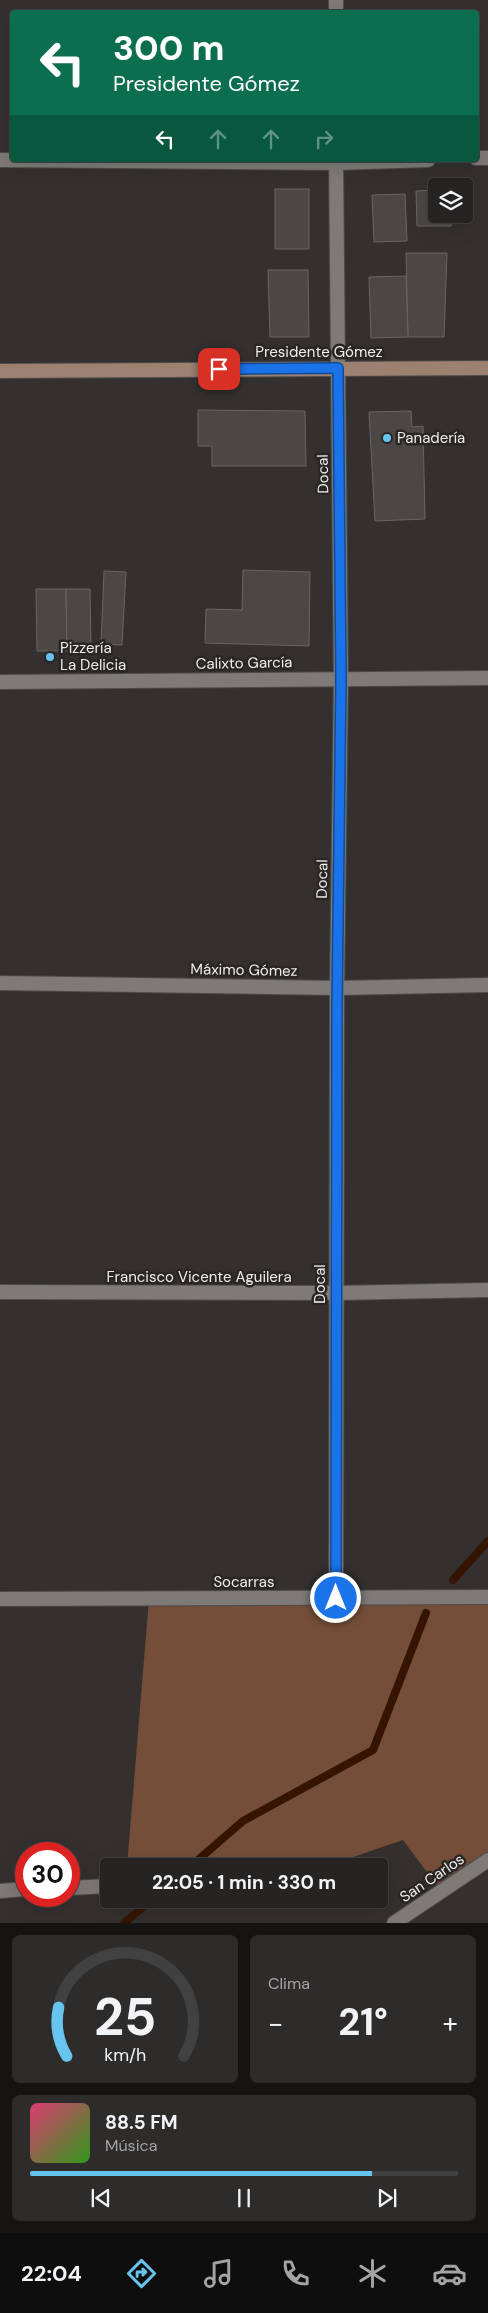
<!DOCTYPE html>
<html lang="es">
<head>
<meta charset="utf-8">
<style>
	body { margin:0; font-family:"DM Sans",sans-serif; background:#2e2c2b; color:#f1f3f6; height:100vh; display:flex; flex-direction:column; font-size:19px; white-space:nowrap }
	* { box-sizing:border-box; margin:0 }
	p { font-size:16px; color:#a4a4a6 }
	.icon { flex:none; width:28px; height:28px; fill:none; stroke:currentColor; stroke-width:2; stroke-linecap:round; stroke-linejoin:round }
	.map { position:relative; height:1923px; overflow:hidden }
	.panel { display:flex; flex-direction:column; gap:12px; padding:12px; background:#151413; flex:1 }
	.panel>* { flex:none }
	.hud { position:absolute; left:10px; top:10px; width:469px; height:152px; border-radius:5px; box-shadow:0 5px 20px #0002,0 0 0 1px #424141; background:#0b6e4f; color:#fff; overflow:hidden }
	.fabs { position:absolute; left:428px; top:178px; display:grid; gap:10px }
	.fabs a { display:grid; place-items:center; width:45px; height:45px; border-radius:5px; background:#262423; box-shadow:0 5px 20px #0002,0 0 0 1px #424141; font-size:25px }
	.speed { position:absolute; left:15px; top:1842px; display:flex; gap:10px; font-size:25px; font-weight:700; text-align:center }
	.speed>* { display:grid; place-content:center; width:65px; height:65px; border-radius:50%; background:#262423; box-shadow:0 5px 20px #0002,0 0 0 1px #424141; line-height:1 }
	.speed .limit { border:8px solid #d22; background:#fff; color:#111 }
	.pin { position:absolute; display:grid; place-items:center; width:42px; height:42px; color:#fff; margin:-21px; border-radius:10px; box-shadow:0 2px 8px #0006 }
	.me { position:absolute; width:55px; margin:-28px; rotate:0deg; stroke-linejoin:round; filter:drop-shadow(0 0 4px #0008) }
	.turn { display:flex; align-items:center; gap:18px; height:105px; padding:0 20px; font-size:22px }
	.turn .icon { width:65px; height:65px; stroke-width:2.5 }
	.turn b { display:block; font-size:35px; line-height:42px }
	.lanes { display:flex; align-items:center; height:48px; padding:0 20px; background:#0003; justify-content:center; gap:25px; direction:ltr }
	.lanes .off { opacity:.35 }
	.big { font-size:38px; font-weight:700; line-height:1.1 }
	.panel .tile { flex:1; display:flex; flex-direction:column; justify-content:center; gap:8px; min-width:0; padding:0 18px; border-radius:8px; background:#2e2c2b }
	.panel .dial { align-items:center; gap:0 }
	.dial svg { height:130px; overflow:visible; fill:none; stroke:#424141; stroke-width:7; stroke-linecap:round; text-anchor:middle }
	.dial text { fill:#f1f3f6; stroke:none }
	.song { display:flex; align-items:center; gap:15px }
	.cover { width:60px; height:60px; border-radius:8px; background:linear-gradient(135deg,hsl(340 70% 55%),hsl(110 70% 35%)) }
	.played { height:5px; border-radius:2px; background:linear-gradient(90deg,#66c4ef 80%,#424141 80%) }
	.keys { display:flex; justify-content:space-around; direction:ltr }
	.heat { display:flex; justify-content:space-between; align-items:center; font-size:28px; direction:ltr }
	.panel .tiles { flex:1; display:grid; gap:12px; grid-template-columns:1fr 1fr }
	.tile:last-child { grid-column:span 2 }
	.trip { position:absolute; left:100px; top:1858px; width:288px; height:50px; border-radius:5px; background:#262423; box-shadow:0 5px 20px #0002,0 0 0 1px #424141; font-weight:700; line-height:50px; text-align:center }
	.menu { display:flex; height:80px; justify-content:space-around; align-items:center; background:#0f0e0e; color:#a4a4a6 }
	.menu .icon { width:35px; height:35px }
	.menu .current { color:#66c4ef }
	.menu b { font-size:22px; color:#f1f3f6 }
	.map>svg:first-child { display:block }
</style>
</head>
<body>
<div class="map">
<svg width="488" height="1923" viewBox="0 0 488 1923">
	<rect width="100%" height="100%" fill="#33302f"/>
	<!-- green -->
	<path fill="#744e38" d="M488 1597V1860L441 1891 403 1840 327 1866H127L149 1599Z"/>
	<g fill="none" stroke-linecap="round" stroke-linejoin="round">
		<!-- stream -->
		<g stroke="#351502" stroke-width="8">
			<path d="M453 1580 488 1541"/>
			<path d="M191 1866 243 1821 373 1750 426 1613"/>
			<path d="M124 1923 153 1899"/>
		</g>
	</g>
	<!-- building -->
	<g fill="#4a4745" stroke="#686563">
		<rect x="275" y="189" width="34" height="60"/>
		<path d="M436 190V214H451V226H417L416 191Z"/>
		<path d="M405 194 407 241 374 242 372 195Z"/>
		<path d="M406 253H447L444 337H408Z"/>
		<path d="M268 270H308L309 337H270Z"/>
		<path d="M406 276 408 337 371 338 369 277Z"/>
		<path d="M198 410 305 411 306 466H212V446H198Z"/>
		<path d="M411 411 412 427 423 426 425 519 375 521 369 412Z"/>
		<path d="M243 570 310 572 309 646 205 643 206 609 242 610Z"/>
		<path d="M104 571 126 572 122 645 101 644Z"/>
		<path d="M36 589H66L67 651H37Z"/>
		<path d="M66 589H90L91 650 67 651Z"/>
	</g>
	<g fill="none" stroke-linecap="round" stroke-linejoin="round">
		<!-- minor casing -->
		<g stroke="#4e4b4a" stroke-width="16">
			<g id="minor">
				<path d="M336 12V0"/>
				<path d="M476 158H488"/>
				<path d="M0 160 336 163 428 160"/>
				<path d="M336 160 341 678 337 988 336 1599"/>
				<path d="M0 682 488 678"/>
				<path d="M0 983 337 988 488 985"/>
				<path d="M0 1292 336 1293 488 1290"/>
				<path d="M0 1599 488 1597"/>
				<path d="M69 1888 109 1886"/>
				<path d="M0 1891 26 1889"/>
				<path d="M394 1923 488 1860"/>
			</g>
		</g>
		<!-- secondary casing -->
		<g stroke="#4e4b4a" stroke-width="16">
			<path id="secondary" d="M0 371 488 368"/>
		</g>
		<!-- minor -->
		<use href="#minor" stroke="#7d7a78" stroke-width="14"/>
		<!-- secondary -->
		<use href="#secondary" stroke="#9c8070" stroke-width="14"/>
	</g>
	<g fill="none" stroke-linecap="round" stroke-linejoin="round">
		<!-- route casing -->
		<g stroke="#114b97" stroke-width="12">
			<path id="route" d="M219 369 338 368 341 678 337 1007 336 1598"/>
		</g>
		<!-- route -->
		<use href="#route" stroke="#1a73e8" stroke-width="9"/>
	</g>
	<!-- markers -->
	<g fill="#66c4ef" stroke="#292625" stroke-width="2">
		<circle cx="387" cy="438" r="5"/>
		<circle cx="50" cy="657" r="5"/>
	</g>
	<g text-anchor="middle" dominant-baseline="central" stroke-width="5" stroke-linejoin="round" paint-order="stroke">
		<!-- street labels -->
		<g font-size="15" fill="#efedec" stroke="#292625">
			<text x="319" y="352">Presidente Gómez</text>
			<text transform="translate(323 474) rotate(-91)">Docal</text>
			<text transform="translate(244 663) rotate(-1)">Calixto García</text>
			<text transform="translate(322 879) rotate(-89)">Docal</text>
			<text transform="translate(244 970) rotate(1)">Máximo Gómez</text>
			<text x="199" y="1277">Francisco Vicente Aguilera</text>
			<text transform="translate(320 1284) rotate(-90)">Docal</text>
			<text x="244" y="1582">Socarras</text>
			<text transform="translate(432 1878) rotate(-34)">San Carlos</text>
		</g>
		<!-- poi labels -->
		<g font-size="15" fill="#efedec" stroke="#292625" text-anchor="start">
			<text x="397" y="438">Panadería</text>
			<text x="60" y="648">Pizzería<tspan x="60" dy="17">La Delicia</tspan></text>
		</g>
	</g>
</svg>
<div class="fabs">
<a><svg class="icon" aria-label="layers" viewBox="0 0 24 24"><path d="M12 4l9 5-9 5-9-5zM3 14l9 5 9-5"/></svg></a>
</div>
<div class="speed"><div class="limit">30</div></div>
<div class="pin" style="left:219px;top:369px;background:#d93025"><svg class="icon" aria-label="arrive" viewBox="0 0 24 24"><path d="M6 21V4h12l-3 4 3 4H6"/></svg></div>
<svg class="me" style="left:336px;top:1598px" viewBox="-20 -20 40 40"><circle r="17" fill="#1a73e8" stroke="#fff" stroke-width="3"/><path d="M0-11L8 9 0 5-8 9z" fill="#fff"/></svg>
<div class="trip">22:05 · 1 min · 330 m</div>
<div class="hud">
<div class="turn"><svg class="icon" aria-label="left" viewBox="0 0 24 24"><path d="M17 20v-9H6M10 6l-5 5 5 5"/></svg><div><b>300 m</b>Presidente Gómez</div></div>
<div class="lanes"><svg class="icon" aria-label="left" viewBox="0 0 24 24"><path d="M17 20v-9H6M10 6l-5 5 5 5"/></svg><svg class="icon off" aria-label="ahead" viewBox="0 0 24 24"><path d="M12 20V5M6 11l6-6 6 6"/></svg><svg class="icon off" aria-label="ahead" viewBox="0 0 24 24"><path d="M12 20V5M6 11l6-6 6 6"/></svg><svg class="icon off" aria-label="right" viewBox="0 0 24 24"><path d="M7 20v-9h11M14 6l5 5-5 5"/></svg></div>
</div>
</div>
<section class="panel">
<div class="tiles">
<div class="tile dial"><svg viewBox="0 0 100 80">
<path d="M14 69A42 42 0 1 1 86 69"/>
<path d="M14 69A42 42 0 0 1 9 39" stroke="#66c4ef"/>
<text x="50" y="56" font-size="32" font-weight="700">25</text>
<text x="50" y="72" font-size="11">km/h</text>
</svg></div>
<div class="tile"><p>Clima</p>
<div class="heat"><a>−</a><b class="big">21°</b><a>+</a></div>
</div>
<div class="tile">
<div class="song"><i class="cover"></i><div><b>88.5 FM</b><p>Música</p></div></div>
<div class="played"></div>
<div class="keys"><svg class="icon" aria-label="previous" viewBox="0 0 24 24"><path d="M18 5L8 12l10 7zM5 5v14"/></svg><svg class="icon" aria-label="pause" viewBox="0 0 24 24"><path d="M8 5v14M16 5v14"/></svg><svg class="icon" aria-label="next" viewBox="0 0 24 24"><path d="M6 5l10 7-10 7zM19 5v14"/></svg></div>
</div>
</div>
</section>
<nav class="menu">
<b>22:04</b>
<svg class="icon current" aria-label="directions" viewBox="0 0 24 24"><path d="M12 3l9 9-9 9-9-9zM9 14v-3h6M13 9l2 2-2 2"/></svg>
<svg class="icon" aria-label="music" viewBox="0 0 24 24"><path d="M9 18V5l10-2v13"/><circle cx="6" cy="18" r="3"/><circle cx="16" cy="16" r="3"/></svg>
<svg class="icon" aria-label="phone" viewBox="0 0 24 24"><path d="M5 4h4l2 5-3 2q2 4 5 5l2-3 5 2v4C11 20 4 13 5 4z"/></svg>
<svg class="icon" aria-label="climate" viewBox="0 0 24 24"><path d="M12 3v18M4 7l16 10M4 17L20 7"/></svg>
<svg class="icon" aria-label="car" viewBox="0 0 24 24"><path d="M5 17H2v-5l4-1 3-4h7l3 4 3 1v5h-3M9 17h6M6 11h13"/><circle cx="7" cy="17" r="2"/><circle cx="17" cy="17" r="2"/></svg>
</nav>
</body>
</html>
